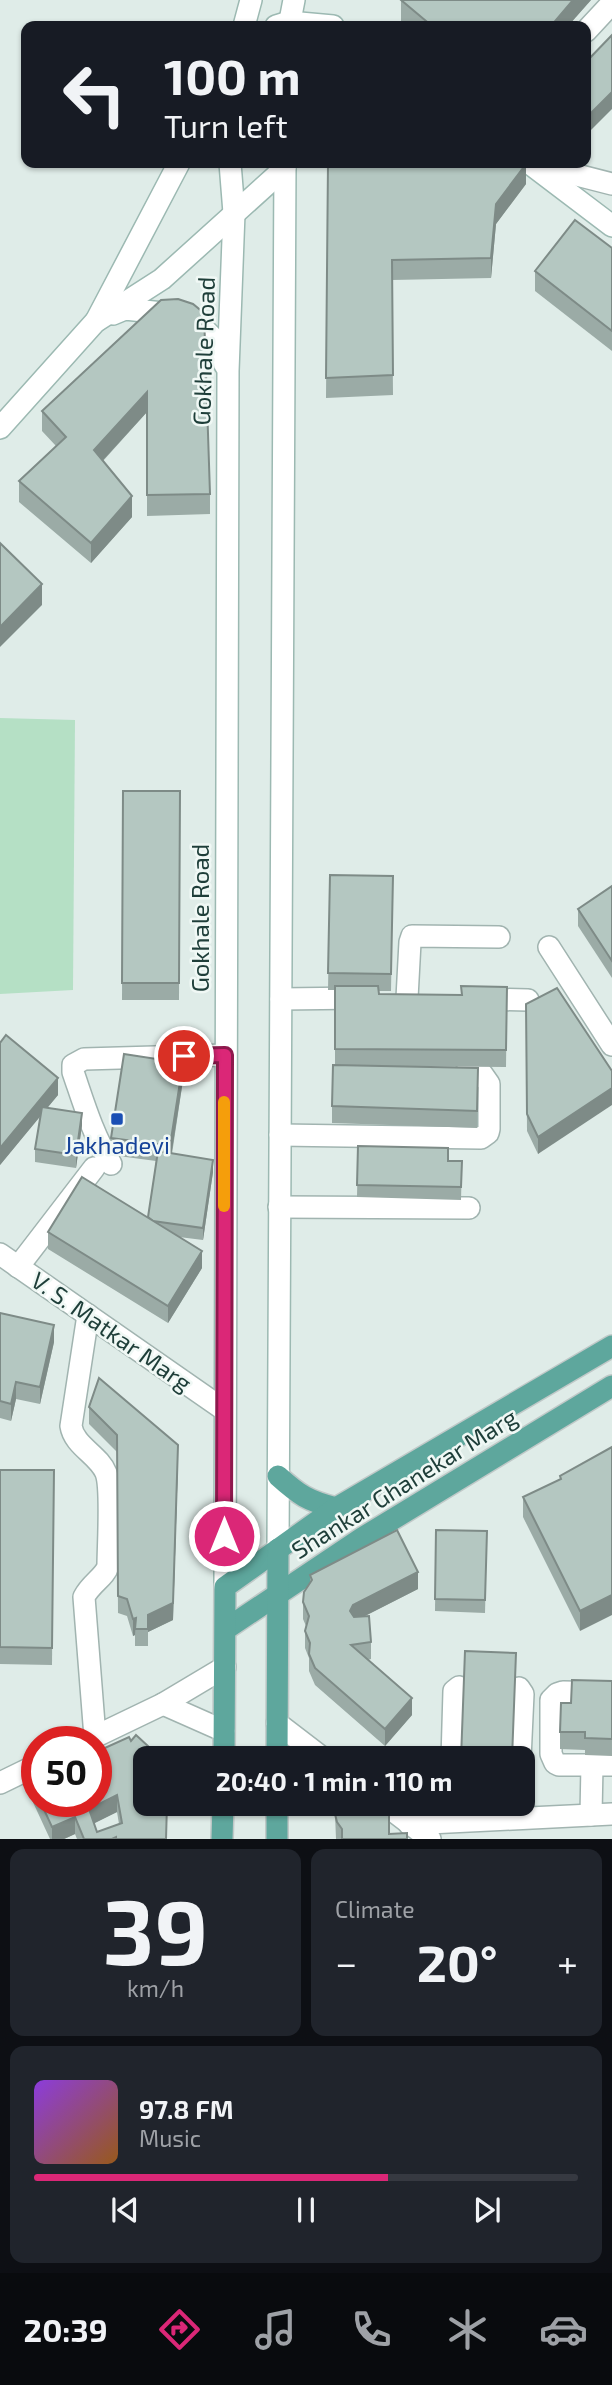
<!DOCTYPE html>
<html lang="en">
<head>
<meta charset="utf-8">
<style>
	body { margin:0; font-family:"Exo 2",sans-serif; background:#20242c; color:#f1f3f6; height:100vh; display:flex; flex-direction:column; font-size:26px; white-space:nowrap }
	* { box-sizing:border-box; margin:0 }
	p { font-size:23px; color:#9ea1a6 }
	.icon { flex:none; width:38px; height:38px; fill:none; stroke:currentColor; stroke-width:2; stroke-linecap:round; stroke-linejoin:round }
	.map { position:relative; height:1839px; overflow:hidden }
	.drawer { display:flex; flex-direction:column; gap:10px; padding:10px; background:#0d0f14; flex:1 }
	.drawer>* { flex:none }
	.banner { position:absolute; left:21px; top:21px; width:570px; height:147px; border-radius:14px; box-shadow:0 2px 5px #0004; background:#171b24; color:#f1f3f6; overflow:hidden }
	.speed { position:absolute; left:21px; top:1726px; display:flex; gap:14px; font-size:35px; font-weight:700; text-align:center }
	.speed>* { display:grid; place-content:center; width:91px; height:91px; border-radius:50%; background:#171b24; box-shadow:0 2px 5px #0004; line-height:1 }
	.speed .limit { border:10px solid #d22; background:#fff; color:#111 }
	.pin { position:absolute; display:grid; place-items:center; width:60px; height:60px; color:#fff; margin:-30px; border:4px solid #fff; border-radius:50%; box-shadow:0 2px 7px #0007 }
	.me { position:absolute; width:77px; margin:-38px; rotate:0deg; stroke-linejoin:round; filter:drop-shadow(0 0 5px #0008) }
	.turn { display:flex; align-items:center; gap:24px; height:147px; padding:0 28px; font-size:32px }
	.turn .icon { width:91px; height:91px; stroke-width:2.5 }
	.turn b { display:block; font-size:49px; line-height:60px }
	.big { font-size:52px; font-weight:700; line-height:1.1 }
	.drawer .tile { flex:1; display:flex; flex-direction:column; justify-content:center; gap:10px; min-width:0; padding:0 24px; border-radius:14px; background:#20242c }
	.drawer .dial { align-items:center; gap:0 }
	.dial b { font-size:91px; line-height:1 }
	.song { display:flex; align-items:center; gap:21px }
	.cover { width:84px; height:84px; border-radius:10px; background:linear-gradient(135deg,hsl(270 70% 55%),hsl(30 70% 35%)) }
	.played { height:7px; border-radius:4px; background:linear-gradient(90deg,#db2777 65%,#363941 65%) }
	.keys { display:flex; justify-content:space-around; direction:ltr }
	.heat { display:flex; justify-content:space-between; align-items:center; font-size:38px; direction:ltr }
	.drawer .tiles { flex:1; display:grid; gap:10px; grid-template-columns:1fr 1fr }
	.tile:last-child { grid-column:span 2 }
	.trip { position:absolute; left:133px; top:1746px; width:402px; height:70px; border-radius:14px; background:#171b24; box-shadow:0 2px 5px #0004; font-weight:700; line-height:70px; text-align:center }
	.tab-bar { display:flex; height:112px; justify-content:space-around; align-items:center; background:#090b0e; color:#9ea1a6 }
	.tab-bar .icon { width:49px; height:49px }
	.tab-bar .active { color:#db2777 }
	.tab-bar b { font-size:32px; color:#f1f3f6 }
	.map>svg:first-child { display:block }
</style>
</head>
<body>
<div class="map">
<svg width="612" height="1839" viewBox="0 0 612 1839">
	<rect width="100%" height="100%" fill="#dfece8"/>
	<!-- green -->
	<path fill="#b5e0c5" d="M0 718 75 720 73 990 0 994Z"/>
	<g fill="none" stroke-linecap="round" stroke-linejoin="round">
		<!-- minor casing -->
		<g stroke="#a1b4b0" stroke-width="24">
			<g id="minor">
				<path d="M586 31 612 3"/>
				<path d="M530 163 612 184"/>
				<path d="M549 947 612 1045"/>
				<path d="M407 998 410 942 412 936 499 937"/>
				<path d="M281 999 362 998"/>
				<path d="M478 999 528 1000"/>
				<path d="M280 1135 481 1138 488 1133 489 1129V1084L482 1074H465"/>
				<path d="M111 1164C93 1135 84 1104 73 1072V1065L84 1059 225 1055"/>
				<path d="M279 1207 469 1208"/>
				<path d="M0 1254 223 1409"/>
				<path d="M18 1267 94 1168"/>
				<path d="M88 1315 71 1426C74 1446 99 1455 106 1473 112 1488 108 1547 108 1566 105 1577 91 1583 84 1597L95 1737"/>
				<path d="M519 1688 523 1694 520 1759"/>
				<path d="M612 1693 563 1692 557 1694 551 1700V1754L555 1763 559 1765H612"/>
				<path d="M163 1704 224 1731"/>
				<path d="M277 1723 324 1759"/>
				<path d="M86 1741 163 1704 225 1667"/>
				<path d="M452 1759 454 1691 459 1687"/>
				<path d="M0 1783 37 1765"/>
				<path d="M384 1804 430 1839"/>
				<path d="M591 1815 592 1765"/>
				<path d="M409 1824 612 1814"/>
			</g>
		</g>
		<!-- secondary casing -->
		<g stroke="#9cb9b2" stroke-width="24">
			<g id="secondary">
				<path d="M244 26 251 0"/>
				<path d="M276 26 289 22 333 26"/>
				<path d="M289 26 294 0"/>
				<path d="M529 163 612 226"/>
				<path d="M113 314 125 309 182 315 200 325 217 342 225 365"/>
				<path d="M96 321 179 163"/>
				<path d="M0 428 95 322 162 279 285 168"/>
				<path d="M278 1549 285 163"/>
				<path d="M225 1587 228 371 234 213 230 163"/>
			</g>
		</g>
		<!-- primary casing -->
		<g stroke="#c0c9c8" stroke-width="24">
			<g id="primary">
				<path d="M278 1476C299 1495 308 1501 336 1508"/>
				<path d="M226 1629 362 1538 612 1386"/>
				<path d="M224 1759 225 1587 336 1508 612 1346"/>
				<path d="M277 1759 278 1549"/>
				<path d="M222 1839 223 1804"/>
				<path d="M277 1839V1804"/>
			</g>
		</g>
		<!-- minor -->
		<use href="#minor" stroke="#fff" stroke-width="21"/>
		<!-- secondary -->
		<use href="#secondary" stroke="#fff" stroke-width="21"/>
		<!-- primary -->
		<use href="#primary" stroke="#5ea79d" stroke-width="21"/>
	</g>
	<!-- wall -->
	<g fill="#9baba6" fill-rule="evenodd">
		<path d="M401 0H591L568 26H408L401 21Z"/>
		<path d="M612 35 590 131 586 128V62Z"/>
		<path d="M328 163 526 184 496 224 491 278 392 280 393 395 326 398Z"/>
		<path d="M612 248V351L535 291V271Z"/>
		<path d="M178 299 210 494V514L147 516V412L103 461 132 517 91 563 19 502V481L56 446 42 431V411Z"/>
		<path d="M123 791H180L179 1000H122Z"/>
		<path d="M330 875 393 876 391 991H378L379 994 461 995 507 987 506 1067 377 1066 478 1085 477 1128 332 1123V1106L335 1065V990H328Z"/>
		<path d="M612 886V978L578 926V909Z"/>
		<path d="M526 1004 612 1071 538 1154 527 1131Z"/>
		<path d="M6 1035 58 1078V1095L47 1108 82 1113V1125L76 1168 35 1162V1149L40 1116 0 1165V1043Z"/>
		<path d="M183 1080 172 1154 213 1172 203 1240 179 1237 202 1268 168 1323 48 1249V1232L148 1217 156 1161 111 1155V1138Z"/>
		<path d="M358 1146 448 1160 462 1161 461 1200 357 1197Z"/>
		<path d="M0 1313 54 1342 40 1404 16 1399 11 1421 0 1418Z"/>
		<path d="M89 1407 178 1462 173 1620 148 1632V1646H135V1635L133 1636 127 1616 118 1613 117 1452 89 1424Z"/>
		<path d="M612 1447 580 1631 523 1517V1497L560 1479V1476Z"/>
		<path d="M0 1470H54L52 1665 0 1664Z"/>
		<path d="M436 1530 487 1531 485 1613 435 1611Z"/>
		<path d="M310 1575 418 1589 365 1616 371 1642V1659L368 1660 412 1715 385 1746 315 1685 309 1671V1658L305 1648V1631L306 1626 303 1619V1602L310 1584Z"/>
		<path d="M612 1681V1756L585 1755V1750L560 1749V1732L571 1703Z"/>
		<path d="M131 1741 167 1839H77L75 1834 64 1839H50L31 1798V1781L37 1779V1801H96ZM117 1812 119 1824 97 1832 94 1823Z"/>
		<path d="M377 1812 389 1834 407 1839H336L335 1814Z"/>
	</g>
	<!-- shaded-wall -->
	<g fill="#7e8b87">
		<path d="M573 0H591L568 26H551Z"/>
		<path d="M612 92V109L590 131V114Z"/>
		<path d="M526 164V184L496 224 491 278V258L496 204Z"/>
		<path d="M147 392V412L94 470V450Z"/>
		<path d="M132 496V517L91 563V543Z"/>
		<path d="M42 584V605L0 647V627Z"/>
		<path d="M183 1063V1080L170 1163V1146Z"/>
		<path d="M58 1078V1095L0 1165V1148Z"/>
		<path d="M612 1088V1105L538 1154V1137Z"/>
		<path d="M82 1113V1125L76 1168V1155Z"/>
		<path d="M213 1160V1172L203 1240V1228Z"/>
		<path d="M202 1251V1268L168 1323V1306Z"/>
		<path d="M54 1325V1342L40 1404V1387Z"/>
		<path d="M16 1382V1399L11 1421V1404Z"/>
		<path d="M178 1462 173 1620 148 1632V1646V1615Z"/>
		<path d="M418 1572V1589L353 1622 350 1611 353 1605Z"/>
		<path d="M612 1595V1615L580 1631V1611Z"/>
		<path d="M136 1618 135 1635 133 1636V1619Z"/>
		<path d="M412 1698V1715L385 1746V1729Z"/>
		<path d="M117 1795V1812L89 1826V1809Z"/>
		<path d="M75 1817V1834L64 1839H52V1827Z"/>
	</g>
	<!-- building -->
	<g fill="#b4c7c1" stroke="#7e8b87" stroke-width="2" fill-rule="evenodd">
		<path d="M401 0H573L551 26H432Z"/>
		<path d="M612 35V92L590 114 586 111V62Z"/>
		<path d="M328 163H524L526 164 496 204 491 258 392 260 393 375 326 378Z"/>
		<path d="M575 220 612 248V331L535 271Z"/>
		<path d="M178 299 193 304 204 313 210 494 147 495V392L94 450 132 496 91 543 19 481 66 437 42 411 161 300Z"/>
		<path d="M0 543 42 584 0 627Z"/>
		<path d="M123 791H180L179 983H122Z"/>
		<path d="M330 875 393 876 391 974 328 973Z"/>
		<path d="M612 886V961L578 909Z"/>
		<path d="M335 986H378L379 994 462 995 461 986 507 987 506 1050 335 1049Z"/>
		<path d="M557 988 612 1071V1088L538 1137 527 1114 526 1004Z"/>
		<path d="M6 1035 58 1078 0 1148V1043Z"/>
		<path d="M124 1054 183 1063 170 1146 111 1138Z"/>
		<path d="M333 1065 478 1068 477 1111 332 1106Z"/>
		<path d="M42 1107 82 1113 76 1155 35 1149Z"/>
		<path d="M358 1146 448 1148V1161H462L461 1187 357 1185Z"/>
		<path d="M158 1151 213 1160 203 1228 153 1221 148 1217Z"/>
		<path d="M82 1177 202 1251 168 1306 48 1232Z"/>
		<path d="M0 1313 54 1325 40 1387 16 1382 11 1404 0 1401Z"/>
		<path d="M99 1378 178 1445 173 1603 148 1615V1629H135L136 1618 133 1619 127 1599 118 1596 117 1435 89 1407Z"/>
		<path d="M612 1447V1595L580 1611 523 1497 561 1479 560 1476Z"/>
		<path d="M0 1470H54L52 1648 0 1647Z"/>
		<path d="M397 1530 418 1572 353 1605 350 1611 354 1617 369 1616 371 1642 351 1645 412 1698 385 1729 315 1668 309 1654 310 1643 305 1631 309 1616 303 1602 304 1592 312 1580 310 1575Z"/>
		<path d="M436 1530 487 1531 485 1600 435 1599Z"/>
		<path d="M465 1651 516 1653 512 1759H461Z"/>
		<path d="M572 1680 612 1681V1739L585 1738V1732H560L561 1703H571Z"/>
		<path d="M136 1735 162 1759H145V1804H167L166 1839H116V1837L112 1839H84L75 1817 52 1827 40 1801H96V1752L129 1737 131 1741ZM117 1795 122 1823 97 1832 89 1809Z"/>
		<path d="M37 1779V1793L31 1781Z"/>
		<path d="M340 1804H373L377 1812H389V1834L407 1833V1839H342V1829L337 1822 335 1814Z"/>
	</g>
	<g fill="none" stroke-linecap="round" stroke-linejoin="round">
		<!-- route casing -->
		<g stroke="#8e194d" stroke-width="18">
			<path id="route" d="M184 1056 225 1055 224 1536"/>
		</g>
		<!-- route -->
		<use href="#route" stroke="#db2777" stroke-width="12"/>
		<!-- slow -->
		<path stroke="#f59e0b" stroke-width="12" d="M224 1206V1102"/>
	</g>
	<!-- markers -->
	<rect fill="#1a4fb4" stroke="#f0f8f5" stroke-width="2.5" x="110" y="1112" width="14" height="14" rx="3.5"/>
	<g text-anchor="middle" dominant-baseline="central" stroke-width="5" stroke-linejoin="round" paint-order="stroke">
		<!-- street labels -->
		<g font-size="24" fill="#1e3e39" stroke="#f0f8f5">
			<text transform="translate(203 351) rotate(-88)">Gokhale Road</text>
			<text transform="translate(199 918) rotate(-90)">Gokhale Road</text>
			<text transform="translate(112 1331) rotate(35)">V. S. Matkar Marg</text>
			<text transform="translate(404 1483) rotate(-32)">Shankar Ghanekar Marg</text>
		</g>
		<!-- transit labels -->
		<g font-size="24" fill="#164399" stroke="#f0f8f5">
			<text x="117" y="1144">Jakhadevi</text>
		</g>
	</g>
</svg>
<div class="speed"><div class="limit">50</div></div>
<div class="pin" style="left:184px;top:1056px;background:#d93025"><svg class="icon" aria-label="arrive" viewBox="0 0 24 24"><path d="M6 21V4h12l-3 4 3 4H6"/></svg></div>
<svg class="me" style="left:224px;top:1536px" viewBox="-20 -20 40 40"><circle r="17" fill="#db2777" stroke="#fff" stroke-width="3"/><path d="M0-11L8 9 0 5-8 9z" fill="#fff"/></svg>
<div class="trip">20:40 · 1 min · 110 m</div>
<div class="banner">
<div class="turn"><svg class="icon" aria-label="left" viewBox="0 0 24 24"><path d="M17 20v-9H6M10 6l-5 5 5 5"/></svg><div><b>100 m</b>Turn left</div></div>
</div>
</div>
<section class="drawer">
<div class="tiles">
<div class="tile dial"><b>39</b><p>km/h</p></div>
<div class="tile"><p>Climate</p>
<div class="heat"><a>−</a><b class="big">20°</b><a>+</a></div>
</div>
<div class="tile">
<div class="song"><i class="cover"></i><div><b>97.8 FM</b><p>Music</p></div></div>
<div class="played"></div>
<div class="keys"><svg class="icon" aria-label="previous" viewBox="0 0 24 24"><path d="M18 5L8 12l10 7zM5 5v14"/></svg><svg class="icon" aria-label="pause" viewBox="0 0 24 24"><path d="M8 5v14M16 5v14"/></svg><svg class="icon" aria-label="next" viewBox="0 0 24 24"><path d="M6 5l10 7-10 7zM19 5v14"/></svg></div>
</div>
</div>
</section>
<nav class="tab-bar">
<b>20:39</b>
<svg class="icon active" aria-label="directions" viewBox="0 0 24 24"><path d="M12 3l9 9-9 9-9-9zM9 14v-3h6M13 9l2 2-2 2"/></svg>
<svg class="icon" aria-label="music" viewBox="0 0 24 24"><path d="M9 18V5l10-2v13"/><circle cx="6" cy="18" r="3"/><circle cx="16" cy="16" r="3"/></svg>
<svg class="icon" aria-label="phone" viewBox="0 0 24 24"><path d="M5 4h4l2 5-3 2q2 4 5 5l2-3 5 2v4C11 20 4 13 5 4z"/></svg>
<svg class="icon" aria-label="climate" viewBox="0 0 24 24"><path d="M12 3v18M4 7l16 10M4 17L20 7"/></svg>
<svg class="icon" aria-label="car" viewBox="0 0 24 24"><path d="M5 17H2v-5l4-1 3-4h7l3 4 3 1v5h-3M9 17h6M6 11h13"/><circle cx="7" cy="17" r="2"/><circle cx="17" cy="17" r="2"/></svg>
</nav>
</body>
</html>
